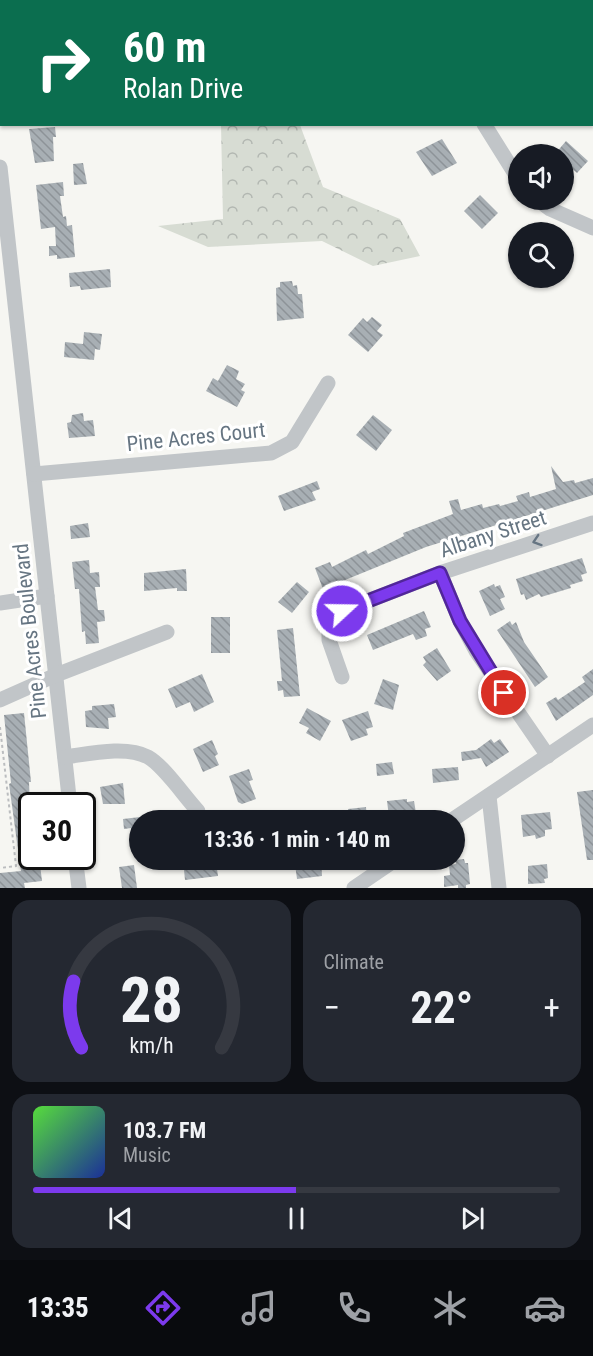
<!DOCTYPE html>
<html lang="en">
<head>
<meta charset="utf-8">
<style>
	body { margin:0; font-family:"Roboto Condensed",sans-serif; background:#242831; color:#f1f3f6; height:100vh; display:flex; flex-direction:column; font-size:22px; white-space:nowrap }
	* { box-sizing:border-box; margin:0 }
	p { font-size:20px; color:#9ea1a6 }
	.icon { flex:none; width:33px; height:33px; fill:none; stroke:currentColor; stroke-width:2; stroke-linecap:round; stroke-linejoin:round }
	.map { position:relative; height:888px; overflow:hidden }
	.drawer { display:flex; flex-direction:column; gap:12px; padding:12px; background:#0d0f14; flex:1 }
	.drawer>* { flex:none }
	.banner { position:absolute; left:0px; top:0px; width:594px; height:126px; box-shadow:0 2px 4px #0004; background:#0b6e4f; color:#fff; overflow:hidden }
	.buttons { position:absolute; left:508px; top:144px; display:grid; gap:12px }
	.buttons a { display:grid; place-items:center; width:66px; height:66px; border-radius:50%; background:#171b24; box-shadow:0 2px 4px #0004; font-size:30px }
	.speed { position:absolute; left:18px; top:792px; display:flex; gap:12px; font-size:30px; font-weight:700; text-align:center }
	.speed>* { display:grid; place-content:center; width:78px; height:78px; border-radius:50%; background:#171b24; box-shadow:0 2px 4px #0004; line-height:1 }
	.speed .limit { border:3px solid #111; border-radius:9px; background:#fff; color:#111 }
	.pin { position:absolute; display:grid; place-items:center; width:51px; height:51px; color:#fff; margin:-26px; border:3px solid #fff; border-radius:50%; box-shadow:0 2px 6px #0007 }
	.me { position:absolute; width:66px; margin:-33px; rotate:69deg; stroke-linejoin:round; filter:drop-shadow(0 0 4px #0008) }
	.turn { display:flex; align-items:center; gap:21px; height:126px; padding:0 24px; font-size:27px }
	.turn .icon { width:78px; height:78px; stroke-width:2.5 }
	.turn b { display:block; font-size:42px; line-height:51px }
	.big { font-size:45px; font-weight:700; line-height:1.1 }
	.drawer .card { flex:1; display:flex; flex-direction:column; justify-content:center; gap:9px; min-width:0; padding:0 21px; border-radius:18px; background:#242831 }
	.drawer .dial { align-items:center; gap:0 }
	.dial svg { height:156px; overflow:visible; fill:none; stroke:#363941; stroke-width:7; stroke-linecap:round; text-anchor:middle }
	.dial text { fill:#f1f3f6; stroke:none }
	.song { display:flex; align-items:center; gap:18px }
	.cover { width:72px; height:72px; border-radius:9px; background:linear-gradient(135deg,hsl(110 70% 55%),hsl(230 70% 35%)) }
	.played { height:6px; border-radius:3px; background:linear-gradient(90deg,#7c3aed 50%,#363941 50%) }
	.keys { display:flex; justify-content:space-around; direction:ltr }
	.heat { display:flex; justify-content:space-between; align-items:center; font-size:33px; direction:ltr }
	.drawer .tiles { flex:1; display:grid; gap:12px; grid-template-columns:1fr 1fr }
	.card:last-child { grid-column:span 2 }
	.trip { position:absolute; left:129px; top:810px; width:336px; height:60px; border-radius:30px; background:#171b24; box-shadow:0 2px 4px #0004; font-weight:700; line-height:60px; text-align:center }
	.dock { display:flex; height:96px; justify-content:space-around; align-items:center; background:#090b0e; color:#9ea1a6 }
	.dock .icon { width:42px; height:42px }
	.dock .selected { color:#7c3aed }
	.dock b { font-size:27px; color:#f1f3f6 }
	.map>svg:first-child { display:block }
</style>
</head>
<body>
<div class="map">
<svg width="593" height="888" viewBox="0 0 593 888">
	<defs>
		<pattern id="forest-crowns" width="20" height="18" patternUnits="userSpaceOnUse" patternTransform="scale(1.5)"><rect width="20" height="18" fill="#d7dcd3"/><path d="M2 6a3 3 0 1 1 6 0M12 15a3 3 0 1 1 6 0" fill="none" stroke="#b2b7b1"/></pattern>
		<pattern id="building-back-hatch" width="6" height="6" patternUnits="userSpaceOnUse" patternTransform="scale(1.5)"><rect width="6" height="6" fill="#a8afb4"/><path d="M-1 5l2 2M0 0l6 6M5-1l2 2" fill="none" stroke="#8d9398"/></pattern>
	</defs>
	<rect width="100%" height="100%" fill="#f6f6f2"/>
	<!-- forest -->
	<path fill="url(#forest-crowns)" d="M221 125H300L323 187 400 219 420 256 373 266 322 241 208 247 158 226 223 219Z"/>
	<!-- building -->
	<g fill="url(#building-back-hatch)">
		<path d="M55 127 56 137H53L54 161 35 163 29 129Z"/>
		<path d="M442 139 457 163 432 176 416 152Z"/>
		<path d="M566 141 588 161 577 173 569 166 564 172V154H555Z"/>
		<path d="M83 163 87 184 74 185 73 164Z"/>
		<path d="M63 182 64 196H60L63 217 66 216 67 226 72 225 75 257 57 259V255L49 256V246H56L55 227 41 229 36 185Z"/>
		<path d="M480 195 498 213 482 229 464 211Z"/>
		<path d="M110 269 111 287 81 290 80 286 70 287 69 273Z"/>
		<path d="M292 281 293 286 297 285 298 294H302L304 318 277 321 276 288 280 287V282Z"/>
		<path d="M372 317 382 325 377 331 383 335 368 352 348 335 363 318 367 322Z"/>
		<path d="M84 332 102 334 100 350 95 349 94 360 64 357 65 342 83 344Z"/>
		<path d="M227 365 239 371 236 379 245 384 241 390 245 392 237 407 206 391 213 378 218 381Z"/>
		<path d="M83 413 84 421 93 420 95 436 69 438 67 423 71 422 72 415Z"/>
		<path d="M373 415 392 430 376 451 356 435Z"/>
		<path d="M551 466 563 482 574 480 575 483 593 478V495L426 547 323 589 315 568 330 562 332 567 366 550 368 554 404 536 403 533 453 514 449 501 458 499 461 510 482 504 483 508 499 504 500 506 518 501 516 496 529 492 530 497 556 489Z"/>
		<path d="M317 481 320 489 312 492 316 500 284 511 278 496Z"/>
		<path d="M88 523 90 537 71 539 70 526Z"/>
		<path d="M582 558 587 573 581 575 583 581 570 585 571 588 541 597 539 594 526 600 524 594 521 595 516 579Z"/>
		<path d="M89 560 90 573 99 572 100 587H95L98 610H104L105 621 97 622 99 643 86 644 85 631 82 632 79 589H75L72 562Z"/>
		<path d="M186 569 187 591H177V588L144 591V573Z"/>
		<path d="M297 582 309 592 292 613 278 602Z"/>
		<path d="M494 584 495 587 500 585 505 597 500 599 505 609 490 616 479 591Z"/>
		<path d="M424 611 431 627 425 629 427 636 416 640 413 634 373 650 367 635Z"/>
		<rect x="211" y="617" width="19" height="36"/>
		<path d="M510 621 512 625 516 622 524 642 548 677 535 687 497 630Z"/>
		<path d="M293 628 300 696 284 697 283 690 278 691 277 681H282L277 630Z"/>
		<path d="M437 648 451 671 437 681 423 665 426 662 423 657Z"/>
		<path d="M593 669V695L556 721 546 703 556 697 558 700 585 682 582 677Z"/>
		<path d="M202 674 214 702 194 712 190 702 176 708 168 689Z"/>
		<path d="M383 679 399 685 393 710 374 704Z"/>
		<path d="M114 704 116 717 108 718 109 729 86 727 85 711 92 710V706Z"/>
		<path d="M307 708 331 721 320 741 306 733 309 728 299 723Z"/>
		<path d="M368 711 373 727 366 729 368 735 351 741 342 720Z"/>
		<path d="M24 713 31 782H29L32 856H39L42 881 24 883 25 888H0V873L21 871 9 784 11 783 4 715Z"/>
		<path d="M491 739 494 743 500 739 509 752 486 767 481 758 462 761 461 752 476 750Z"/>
		<path d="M212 740 218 754 215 756 219 765 203 772 193 749Z"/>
		<path d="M392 762 394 774 377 776 376 764Z"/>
		<path d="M458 767 459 780 433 783 432 769Z"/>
		<path d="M249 769 253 780 249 781 256 799 242 804 238 802 229 776Z"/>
		<path d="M123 783 125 804H103L100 787Z"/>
		<path d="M593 790V860H587L577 792Z"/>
		<path d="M407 799V802L414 801 416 813 389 817 387 801Z"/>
		<path d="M366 807 367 820H349L348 809Z"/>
		<path d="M550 812 552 829 545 830V836L536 839 535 835 523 837 521 815Z"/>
		<path d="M140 817V850H133L131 828 124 829 123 819Z"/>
		<path d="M464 859 465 863H468L470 884 466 885V888H458V885L444 887V876L450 875 449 865 456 864 455 860Z"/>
		<path d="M183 860H212L213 862H216L218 876 185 880Z"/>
		<path d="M321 861 322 876 297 879 295 864Z"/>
		<path d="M547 864 548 878 544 879 545 883 528 884V866Z"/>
		<path d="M134 865 137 888H122L119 867Z"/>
	</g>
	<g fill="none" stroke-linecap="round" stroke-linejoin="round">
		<!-- path -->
		<path stroke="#bbbdbf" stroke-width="2" stroke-dasharray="3 3" stroke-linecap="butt" d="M0 727 16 866 0 868"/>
		<!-- minor -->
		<g stroke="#c1c5c8" stroke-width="15">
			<path d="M412 0 413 2"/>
			<path d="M484 124 519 180"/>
			<path d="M0 167 70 806"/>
			<path d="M538 200 550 209 593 228"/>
			<path d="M34 474 271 453 292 442 328 383"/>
			<path d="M440 573 460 621 476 651 548 756"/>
			<path d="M0 603 47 596"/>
			<path d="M342 677 329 640V623L342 611 440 573 593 523"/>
			<path d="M0 700 56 675 167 632"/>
			<path d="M65 757C88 754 126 745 148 757 164 766 184 796 198 811"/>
			<path d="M489 796 499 888"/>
			<path d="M452 820 593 725"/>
			<path d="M75 856 79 888"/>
			<path d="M354 888 395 860"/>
		</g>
	</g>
	<!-- one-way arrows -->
	<defs><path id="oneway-chevron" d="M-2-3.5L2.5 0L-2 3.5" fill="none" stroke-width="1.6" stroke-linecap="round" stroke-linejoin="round" transform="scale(1.5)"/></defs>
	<use stroke="#667582" href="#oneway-chevron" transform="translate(537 541) rotate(162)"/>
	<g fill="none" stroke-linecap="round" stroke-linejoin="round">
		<!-- route casing -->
		<g stroke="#51269a" stroke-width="15">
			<path id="route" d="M342 611 440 573 460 621 504 693"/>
		</g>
		<!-- route -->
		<use href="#route" stroke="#7c3aed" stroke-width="10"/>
	</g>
	<g text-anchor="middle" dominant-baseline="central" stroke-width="6" stroke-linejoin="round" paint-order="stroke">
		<!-- street labels -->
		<g font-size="21" fill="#667582" stroke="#fff">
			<text transform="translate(196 437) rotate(-6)">Pine Acres Court</text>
			<text transform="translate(493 534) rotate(-18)">Albany Street</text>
			<text transform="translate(30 631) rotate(-96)">Pine Acres Boulevard</text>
		</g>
	</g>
</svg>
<div class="buttons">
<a><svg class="icon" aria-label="sound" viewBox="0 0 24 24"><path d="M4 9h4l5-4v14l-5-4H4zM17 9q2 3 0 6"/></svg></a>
<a><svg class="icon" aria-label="search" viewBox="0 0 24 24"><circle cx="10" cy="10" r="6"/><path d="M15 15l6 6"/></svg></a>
</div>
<div class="speed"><div class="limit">30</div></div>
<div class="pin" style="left:504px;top:693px;background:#d93025"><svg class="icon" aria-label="arrive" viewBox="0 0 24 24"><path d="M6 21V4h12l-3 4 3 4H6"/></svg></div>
<svg class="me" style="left:342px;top:611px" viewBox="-20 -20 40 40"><circle r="17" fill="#7c3aed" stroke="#fff" stroke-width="3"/><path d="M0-11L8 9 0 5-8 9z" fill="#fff"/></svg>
<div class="trip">13:36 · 1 min · 140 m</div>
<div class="banner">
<div class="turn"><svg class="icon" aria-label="right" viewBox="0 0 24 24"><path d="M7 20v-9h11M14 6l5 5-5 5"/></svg><div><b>60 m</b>Rolan Drive</div></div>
</div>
</div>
<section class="drawer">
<div class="tiles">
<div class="card dial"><svg viewBox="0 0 100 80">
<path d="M14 69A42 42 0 1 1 86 69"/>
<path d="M14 69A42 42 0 0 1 10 35" stroke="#7c3aed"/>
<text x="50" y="56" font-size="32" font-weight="700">28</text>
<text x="50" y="72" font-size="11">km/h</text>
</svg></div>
<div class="card"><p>Climate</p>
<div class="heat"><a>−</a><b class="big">22°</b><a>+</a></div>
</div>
<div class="card">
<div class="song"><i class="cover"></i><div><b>103.7 FM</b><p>Music</p></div></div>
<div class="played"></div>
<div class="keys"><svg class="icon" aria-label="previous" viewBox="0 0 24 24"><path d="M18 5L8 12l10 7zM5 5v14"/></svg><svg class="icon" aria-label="pause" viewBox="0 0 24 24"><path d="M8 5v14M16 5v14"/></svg><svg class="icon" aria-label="next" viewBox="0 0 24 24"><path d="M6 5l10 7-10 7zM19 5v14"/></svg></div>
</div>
</div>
</section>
<nav class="dock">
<b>13:35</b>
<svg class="icon selected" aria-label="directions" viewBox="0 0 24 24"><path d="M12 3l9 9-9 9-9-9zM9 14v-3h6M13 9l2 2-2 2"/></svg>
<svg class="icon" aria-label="music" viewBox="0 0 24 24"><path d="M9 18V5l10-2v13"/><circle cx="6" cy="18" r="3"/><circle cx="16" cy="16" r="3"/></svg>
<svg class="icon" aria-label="phone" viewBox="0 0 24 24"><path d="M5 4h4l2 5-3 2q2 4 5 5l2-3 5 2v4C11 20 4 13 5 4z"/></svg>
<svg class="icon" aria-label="climate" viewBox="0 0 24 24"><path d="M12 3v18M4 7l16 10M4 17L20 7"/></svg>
<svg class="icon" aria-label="car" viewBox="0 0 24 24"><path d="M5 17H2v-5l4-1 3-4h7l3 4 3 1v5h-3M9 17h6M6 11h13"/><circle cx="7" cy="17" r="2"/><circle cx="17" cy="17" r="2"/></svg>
</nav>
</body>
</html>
